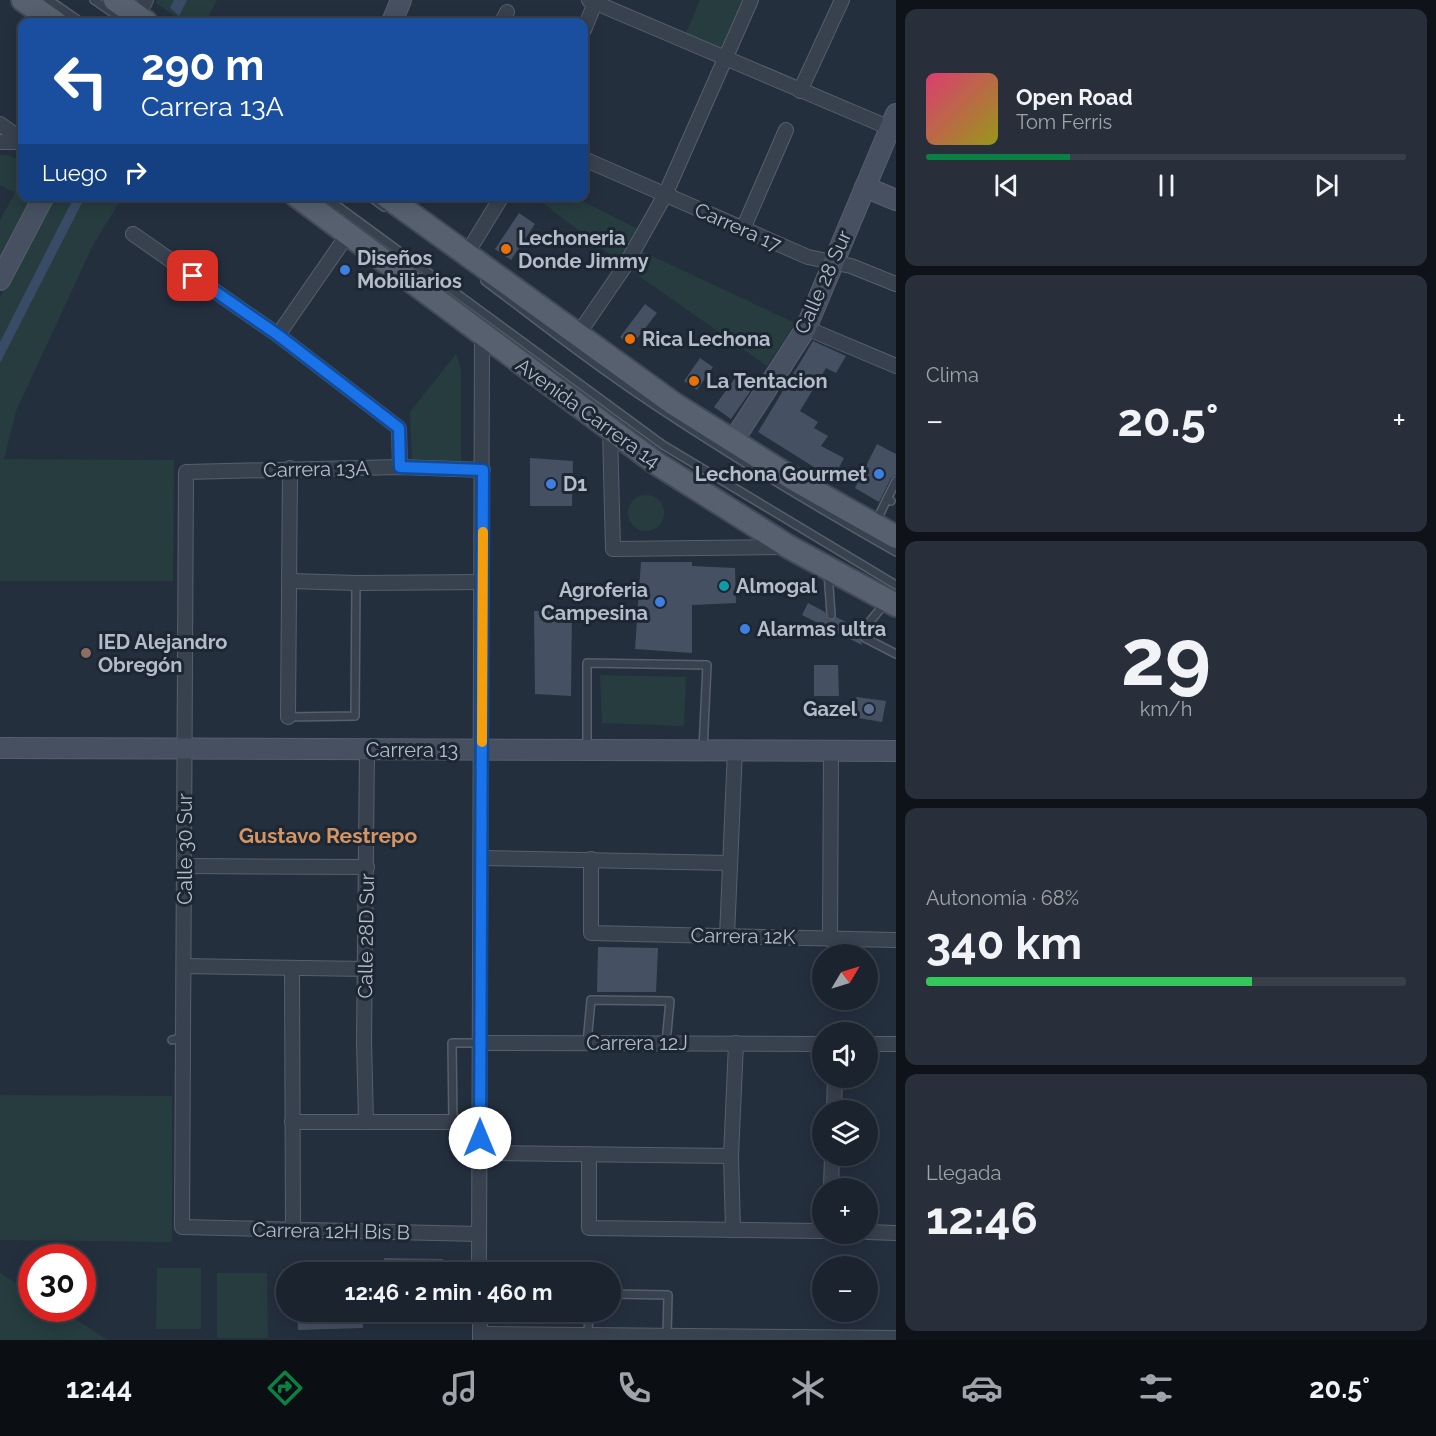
<!DOCTYPE html>
<html lang="es">
<head>
<meta charset="utf-8">
<style>
	body { margin:0; font-family:Raleway,sans-serif; background:#282f3a; color:#f1f3f6; height:100vh; display:flex; flex-direction:column; font-size:22px; white-space:nowrap }
	* { box-sizing:border-box; margin:0 }
	p { font-size:20px; color:#a0a4aa }
	.icon { flex:none; width:33px; height:33px; fill:none; stroke:currentColor; stroke-width:2; stroke-linecap:round; stroke-linejoin:round }
	.map { position:relative; flex:1; overflow:hidden }
	.panel { display:flex; flex-direction:column; gap:9px; padding:9px; background:#0f1319; width:540px }
	.panel>* { flex:none }
	.top-card { position:absolute; left:18px; top:18px; width:570px; height:183px; border-radius:12px; box-shadow:0 3px 15px #0003,0 0 0 2px #39404a; background:#1a4fa0; color:#fff; overflow:hidden }
	.needle { width:39px; rotate:52deg }
	.tools { position:absolute; left:812px; top:944px; display:grid; gap:12px }
	.tools a { display:grid; place-items:center; width:66px; height:66px; border-radius:50%; background:#1b232e; box-shadow:0 3px 15px #0003,0 0 0 2px #39404a; font-size:30px }
	.speed { position:absolute; left:18px; top:1244px; display:flex; gap:12px; font-size:30px; font-weight:700; text-align:center }
	.speed>* { display:grid; place-content:center; width:78px; height:78px; border-radius:50%; background:#1b232e; box-shadow:0 3px 15px #0003,0 0 0 2px #39404a; line-height:1 }
	.speed .limit { border:9px solid #d22; background:#fff; color:#111 }
	.pin { position:absolute; display:grid; place-items:center; width:51px; height:51px; color:#fff; margin:-26px; border-radius:12px; box-shadow:0 3px 9px #0006 }
	.me { position:absolute; width:66px; margin:-33px; rotate:0deg; stroke-linejoin:round; filter:drop-shadow(0 0 4px #0008) }
	.turn { display:flex; align-items:center; gap:21px; height:126px; padding:0 24px; font-size:27px }
	.turn .icon { width:78px; height:78px; stroke-width:2.5 }
	.turn b { display:block; font-size:42px; line-height:51px }
	.then { display:flex; align-items:center; height:57px; padding:0 24px; background:#0003; gap:12px; font-size:22px }
	.big { font-size:45px; font-weight:700; line-height:1.1 }
	.panel .card { flex:1; display:flex; flex-direction:column; justify-content:center; gap:9px; min-width:0; padding:0 21px; border-radius:12px; background:#282f3a }
	.panel .dial { align-items:center; gap:0 }
	.dial b { font-size:78px; line-height:1 }
	.song { display:flex; align-items:center; gap:18px }
	.cover { width:72px; height:72px; border-radius:9px; background:linear-gradient(135deg,hsl(340 70% 55%),hsl(60 70% 35%)) }
	.played { height:6px; border-radius:3px; background:linear-gradient(90deg,#0b8043 30%,#39404a 30%) }
	.keys { display:flex; justify-content:space-around; direction:ltr }
	.heat { display:flex; justify-content:space-between; align-items:center; font-size:33px; direction:ltr }
	.charge { height:9px; border-radius:4px; background:linear-gradient(90deg,#34c759 68%,#39404a 0) }
	.trip { position:absolute; left:276px; top:1262px; width:345px; height:60px; border-radius:30px; background:#1b232e; box-shadow:0 3px 15px #0003,0 0 0 2px #39404a; font-weight:700; line-height:60px; text-align:center }
	.tab-bar { display:flex; height:96px; justify-content:space-around; align-items:center; background:#0b0e12; color:#a0a4aa }
	.tab-bar .icon { width:42px; height:42px }
	.tab-bar .on { color:#0b8043 }
	.tab-bar b { font-size:27px; color:#f1f3f6 }
	main { display:flex; flex:1; min-height:0 }
	.map>svg:first-child { display:block }
</style>
</head>
<body>
<main>
<div class="map">
<svg width="896" height="1340" viewBox="0 0 896 1340">
	<rect width="100%" height="100%" fill="#242f3e"/>
	<!-- green -->
	<g fill="#263c3f">
		<path d="M157 0H217L206 22H183L156 3Z"/>
		<path d="M700 0H744L722 49 686 33Z"/>
		<path d="M0 155H9L22 161V196L36 197 0 267V220L15 193 0 185Z"/>
		<path d="M52 197H123L94 243 16 411 4 459 174 460 173 581H0V297Z"/>
		<path d="M535 197H574L644 232 635 248 795 323 767 366 625 266Z"/>
		<path d="M456 354 461 369V464L412 462 410 412Z"/>
		<circle cx="646" cy="513" r="18"/>
		<path d="M600 675 686 677 684 726 602 723Z"/>
		<path d="M0 1095 172 1096V1242L0 1240Z"/>
		<path d="M157 1268H201V1329H156Z"/>
		<path d="M0 1273 31 1292 32 1308H57L108 1340H0Z"/>
		<path d="M217 1273H267L268 1338H217Z"/>
	</g>
	<!-- water -->
	<g fill="#394c67">
		<path d="M174 0H187L179 16 170 8Z"/>
		<path d="M74 197H85L0 363V342Z"/>
	</g>
	<!-- building -->
	<g fill="#455162">
		<path d="M519 213 535 224 511 260 495 249Z"/>
		<path d="M645 304 657 313 631 346 620 337Z"/>
		<path d="M813 341 846 356 836 373 826 368 800 411 818 422 814 428 828 436 821 446 844 458 833 479 758 432Z"/>
		<path d="M700 358 713 367 697 390 684 381Z"/>
		<path d="M736 377 752 389 731 419 714 407Z"/>
		<path d="M877 444 896 454V475L891 478 879 502 855 488Z"/>
		<path d="M530 458 573 461 572 506H530Z"/>
		<path d="M641 562H692V566L735 568 736 603 692 605V653L635 649Z"/>
		<path d="M808 603 825 612 828 620 836 617 858 628 862 645 802 615Z"/>
		<path d="M534 611H572L571 696 535 694Z"/>
		<path d="M814 665H838L839 696H814Z"/>
		<path d="M856 697 886 701 882 722 853 717Z"/>
		<path d="M598 947 658 948 656 992H597Z"/>
		<path d="M384 1258 443 1259V1272H383Z"/>
		<path d="M297 1311H362L363 1328 298 1330Z"/>
	</g>
	<g fill="none" stroke-linecap="round" stroke-linejoin="round">
		<!-- lane casing -->
		<g stroke="#565f6c" stroke-width="10">
			<g id="lane">
				<path d="M49 0 81 22"/>
				<path d="M94 0 126 22"/>
				<path d="M324 196 663 445 896 585"/>
				<path d="M369 196 384 207"/>
				<path d="M485 281C532 316 577 352 624 384 712 445 803 499 896 552"/>
				<path d="M887 499 896 481"/>
				<path d="M876 522 887 499 891 501"/>
				<path d="M828 572 831 615"/>
				<path d="M863 630 886 602"/>
				<path d="M865 638 896 654"/>
				<path d="M288 717 355 716 356 583"/>
				<path d="M587 748V663L707 665 703 750"/>
				<path d="M172 1040 184 1037"/>
				<path d="M587 1043 591 1000 670 1001 666 1043"/>
				<path d="M453 1122 452 1043H481"/>
				<path d="M610 1294 668 1295 667 1336"/>
				<path d="M588 1335 589 1311"/>
			</g>
		</g>
		<!-- street casing -->
		<g stroke="#565f6c" stroke-width="16">
			<g id="street">
				<path d="M589 0 890 128"/>
				<path d="M138 16 146 0"/>
				<path d="M502 22 507 12"/>
				<path d="M584 30 595 3"/>
				<path d="M800 91 842 0"/>
				<path d="M0 124 22 140"/>
				<path d="M0 142H22"/>
				<path d="M584 159 808 257 851 266 896 284"/>
				<path d="M743 229 786 130"/>
				<path d="M133 234 278 335 399 428 400 467"/>
				<path d="M466 255 502 196"/>
				<path d="M806 328 896 366"/>
				<path d="M278 335 348 234"/>
				<path d="M577 336 625 266 665 195 751 0"/>
				<path d="M610 430 613 549 786 547"/>
				<path d="M290 581 356 583 482 582"/>
				<path d="M288 717 290 468"/>
				<path d="M481 858 729 863"/>
				<path d="M591 859V933L896 940"/>
				<path d="M185 866 367 867"/>
				<path d="M727 936 735 750"/>
				<path d="M830 939 831 751"/>
				<path d="M184 966 367 969"/>
				<path d="M292 968 293 1230"/>
				<path d="M481 1043 822 1044"/>
				<path d="M867 1044H896"/>
				<path d="M834 1110 835 1077"/>
				<path d="M292 1122H479"/>
				<path d="M366 1122 364 1042 367 750"/>
				<path d="M480 1153 731 1156"/>
				<path d="M589 1156V1228L822 1231"/>
				<path d="M831 1188 832 1155"/>
				<path d="M733 1230 731 1156 736 1043"/>
				<path d="M867 1232 896 1233"/>
				<path d="M479 1234 182 1227 186 472 400 467 483 470"/>
				<path d="M479 1272 482 334"/>
				<path d="M480 1311V1340"/>
				<path d="M481 1334 896 1338"/>
			</g>
		</g>
		<!-- secondary casing -->
		<g stroke="#565f6c" stroke-width="22">
			<g id="secondary">
				<path d="M392 22 401 0"/>
				<path d="M865 187 896 200"/>
				<path d="M0 280 44 196"/>
				<path d="M733 441 806 328 896 114"/>
				<path d="M0 748 896 751"/>
			</g>
		</g>
		<!-- primary casing -->
		<g stroke="#414a57" stroke-width="26">
			<g id="primary">
				<path d="M23 0 55 22"/>
				<path d="M115 0 146 22"/>
				<path d="M297 196 656 463 789 547 896 605"/>
				<path d="M386 196 674 404 795 480 896 537"/>
			</g>
		</g>
		<!-- lane -->
		<use href="#lane" stroke="#38414e" stroke-width="7"/>
		<!-- street -->
		<use href="#street" stroke="#38414e" stroke-width="14"/>
		<!-- secondary -->
		<use href="#secondary" stroke="#465061" stroke-width="20"/>
		<!-- primary -->
		<use href="#primary" stroke="#56606e" stroke-width="22"/>
	</g>
	<g fill="none" stroke-linecap="round" stroke-linejoin="round">
		<!-- route casing -->
		<g stroke="#114b97" stroke-width="15">
			<path id="route" d="M193 276 278 335 399 428 400 467 483 470 480 1138"/>
		</g>
		<!-- route -->
		<use href="#route" stroke="#1a73e8" stroke-width="10"/>
		<!-- slow -->
		<path stroke="#f59e0b" stroke-width="10" d="M482 742 483 532"/>
	</g>
	<!-- markers -->
	<g fill="#e8710a" stroke="#1d2633" stroke-width="2">
		<circle cx="506" cy="249" r="6"/>
		<circle cx="630" cy="339" r="6"/>
		<circle cx="694" cy="381" r="6"/>
	</g>
	<g fill="#3f7fe0" stroke="#1d2633" stroke-width="2">
		<circle cx="345" cy="270" r="6"/>
		<circle cx="879" cy="474" r="6"/>
		<circle cx="551" cy="484" r="6"/>
		<circle cx="660" cy="602" r="6"/>
		<circle cx="745" cy="629" r="6"/>
	</g>
	<circle fill="#0f9aa8" stroke="#1d2633" stroke-width="2" cx="724" cy="586" r="6"/>
	<circle fill="#8d6e63" stroke="#1d2633" stroke-width="2" cx="86" cy="653" r="6"/>
	<circle fill="#5c6f8a" stroke="#1d2633" stroke-width="2" cx="869" cy="709" r="6"/>
	<g text-anchor="middle" dominant-baseline="central" stroke-width="6" stroke-linejoin="round" paint-order="stroke">
		<!-- street labels -->
		<g font-size="20" fill="#b4bcc9" stroke="#1d2633">
			<text transform="translate(738 227) rotate(24)">Carrera 17</text>
			<text transform="translate(823 282) rotate(-66)">Calle 28 Sur</text>
			<text transform="translate(588 413) rotate(36)">Avenida Carrera 14</text>
			<text transform="translate(316 469) rotate(-1)">Carrera 13A</text>
			<text x="412" y="750">Carrera 13</text>
			<text transform="translate(185 849) rotate(-90)">Calle 30 Sur</text>
			<text transform="translate(366 936) rotate(-89)">Calle 28D Sur</text>
			<text transform="translate(743 936) rotate(1)">Carrera 12K</text>
			<text x="637" y="1043">Carrera 12J</text>
			<text transform="translate(331 1231) rotate(1)">Carrera 12H Bis B</text>
		</g>
		<!-- poi labels -->
		<g font-size="20" font-weight="bold" fill="#b4bcc9" stroke="#1d2633" text-anchor="start">
			<text x="518" y="238">Lechoneria<tspan x="518" dy="23">Donde Jimmy</tspan></text>
			<text x="357" y="258">Diseños<tspan x="357" dy="23">Mobiliarios</tspan></text>
			<text x="642" y="339">Rica Lechona</text>
			<text x="706" y="381">La Tentacion</text>
			<text x="867" y="474" text-anchor="end">Lechona Gourmet</text>
			<text x="563" y="484">D1</text>
			<text x="736" y="586">Almogal</text>
			<text x="648" y="590" text-anchor="end">Agroferia<tspan x="648" dy="23">Campesina</tspan></text>
			<text x="757" y="629">Alarmas ultra</text>
			<text x="98" y="642">IED Alejandro<tspan x="98" dy="23">Obregón</tspan></text>
			<text x="857" y="709" text-anchor="end">Gazel</text>
		</g>
		<!-- neighbourhood labels -->
		<g font-size="21" font-weight="bold" fill="#d59563" stroke="#1d2633">
			<text x="328" y="835">Gustavo Restrepo</text>
		</g>
	</g>
</svg>
<div class="tools">
<a><svg class="needle" viewBox="-14 -14 28 28"><path d="M0-13l5 13h-10z" fill="#e53935"/><path d="M0 13l5-13h-10z" fill="#a0a4aa"/></svg></a>
<a><svg class="icon" aria-label="sound" viewBox="0 0 24 24"><path d="M4 9h4l5-4v14l-5-4H4zM17 9q2 3 0 6"/></svg></a>
<a><svg class="icon" aria-label="layers" viewBox="0 0 24 24"><path d="M12 4l9 5-9 5-9-5zM3 14l9 5 9-5"/></svg></a>
<a>+</a>
<a>−</a>
</div>
<div class="speed"><div class="limit">30</div></div>
<div class="pin" style="left:193px;top:276px;background:#d93025"><svg class="icon" aria-label="arrive" viewBox="0 0 24 24"><path d="M6 21V4h12l-3 4 3 4H6"/></svg></div>
<svg class="me" style="left:480px;top:1138px" viewBox="-20 -20 40 40"><circle r="19" fill="#fff"/><path d="M0-13L10 11 0 6-10 11z" fill="#1a73e8"/></svg>
<div class="trip">12:46 · 2 min · 460 m</div>
<div class="top-card">
<div class="turn"><svg class="icon" aria-label="left" viewBox="0 0 24 24"><path d="M17 20v-9H6M10 6l-5 5 5 5"/></svg><div><b>290 m</b>Carrera 13A</div></div>
<div class="then">Luego<svg class="icon" aria-label="right" viewBox="0 0 24 24"><path d="M7 20v-9h11M14 6l5 5-5 5"/></svg></div>
</div>
</div>
<section class="panel">
<div class="card">
<div class="song"><i class="cover"></i><div><b>Open Road</b><p>Tom Ferris</p></div></div>
<div class="played"></div>
<div class="keys"><svg class="icon" aria-label="previous" viewBox="0 0 24 24"><path d="M18 5L8 12l10 7zM5 5v14"/></svg><svg class="icon" aria-label="pause" viewBox="0 0 24 24"><path d="M8 5v14M16 5v14"/></svg><svg class="icon" aria-label="next" viewBox="0 0 24 24"><path d="M6 5l10 7-10 7zM19 5v14"/></svg></div>
</div>
<div class="card"><p>Clima</p>
<div class="heat"><a>−</a><b class="big">20.5°</b><a>+</a></div>
</div>
<div class="card dial"><b>29</b><p>km/h</p></div>
<div class="card"><p>Autonomía · 68%</p><b class="big">340 km</b><div class="charge"></div></div>
<div class="card"><p>Llegada</p><b class="big">12:46</b></div>
</section>
</main>
<nav class="tab-bar">
<b>12:44</b>
<svg class="icon on" aria-label="directions" viewBox="0 0 24 24"><path d="M12 3l9 9-9 9-9-9zM9 14v-3h6M13 9l2 2-2 2"/></svg>
<svg class="icon" aria-label="music" viewBox="0 0 24 24"><path d="M9 18V5l10-2v13"/><circle cx="6" cy="18" r="3"/><circle cx="16" cy="16" r="3"/></svg>
<svg class="icon" aria-label="phone" viewBox="0 0 24 24"><path d="M5 4h4l2 5-3 2q2 4 5 5l2-3 5 2v4C11 20 4 13 5 4z"/></svg>
<svg class="icon" aria-label="climate" viewBox="0 0 24 24"><path d="M12 3v18M4 7l16 10M4 17L20 7"/></svg>
<svg class="icon" aria-label="car" viewBox="0 0 24 24"><path d="M5 17H2v-5l4-1 3-4h7l3 4 3 1v5h-3M9 17h6M6 11h13"/><circle cx="7" cy="17" r="2"/><circle cx="17" cy="17" r="2"/></svg>
<svg class="icon" aria-label="filters" viewBox="0 0 24 24"><path d="M4 7h16M4 17h16"/><circle cx="9" cy="7" r="2"/><circle cx="15" cy="17" r="2"/></svg>
<b>20.5°</b>
</nav>
</body>
</html>
